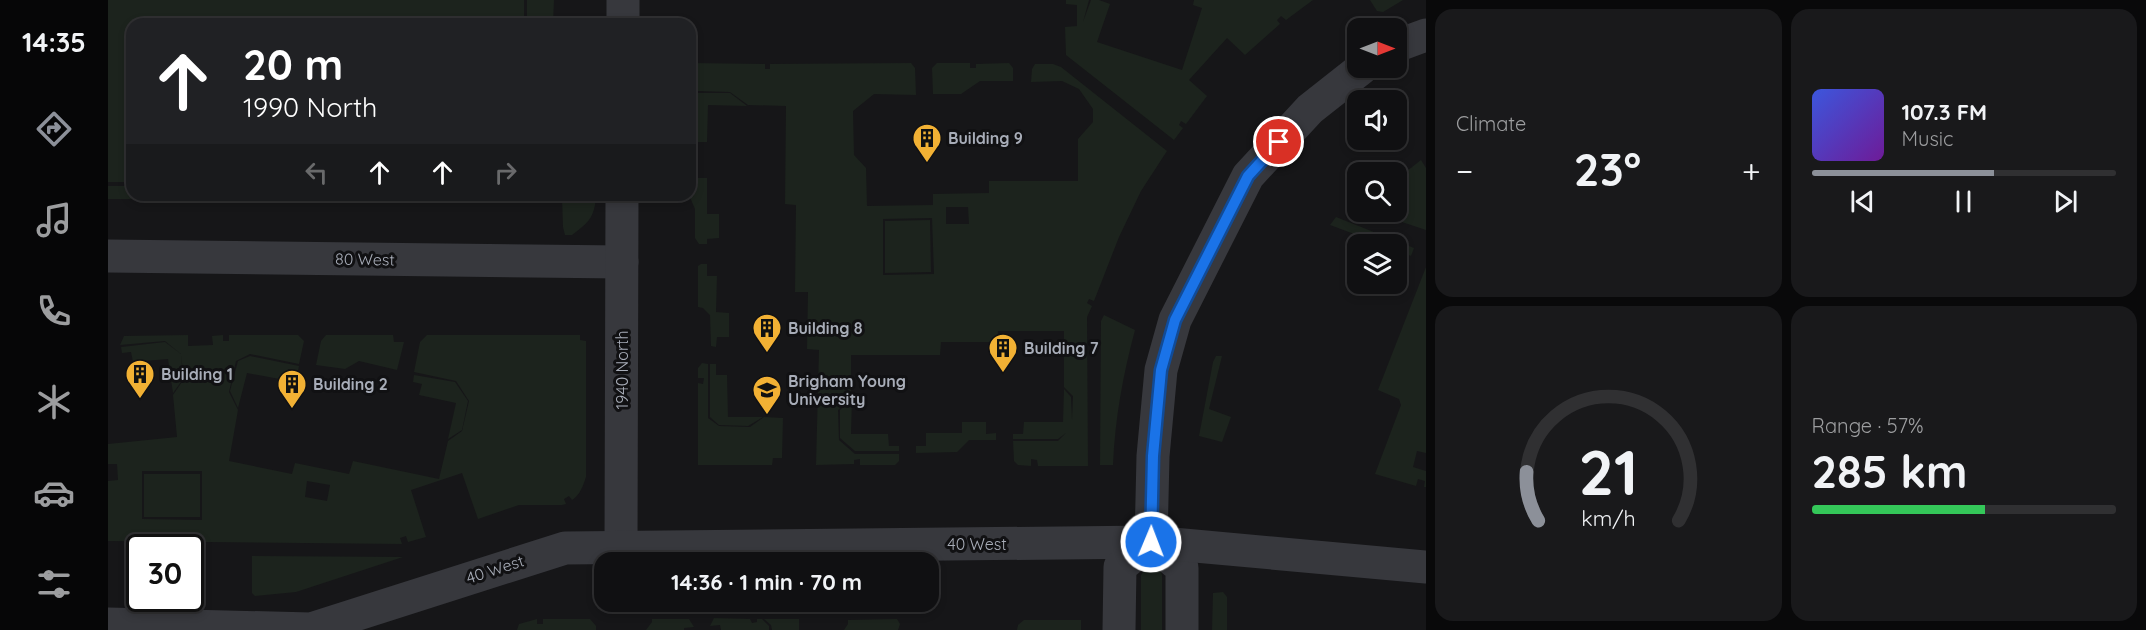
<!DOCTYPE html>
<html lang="en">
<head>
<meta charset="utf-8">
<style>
	body { margin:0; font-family:Quicksand,sans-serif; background:#19191b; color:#f1f3f6; height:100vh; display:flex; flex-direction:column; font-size:22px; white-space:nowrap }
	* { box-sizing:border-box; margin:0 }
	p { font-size:20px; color:#9c9d9f }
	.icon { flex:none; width:33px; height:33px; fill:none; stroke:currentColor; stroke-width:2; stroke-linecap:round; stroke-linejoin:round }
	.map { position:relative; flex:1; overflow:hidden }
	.panel { display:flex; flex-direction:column; gap:9px; padding:9px; background:#09090a; width:720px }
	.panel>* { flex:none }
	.guide { position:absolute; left:18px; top:18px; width:570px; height:183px; border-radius:18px; box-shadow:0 3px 9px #0003,0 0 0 2px #303032; background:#202124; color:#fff; overflow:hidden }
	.needle { width:39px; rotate:90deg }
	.buttons { position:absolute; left:1239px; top:18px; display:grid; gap:12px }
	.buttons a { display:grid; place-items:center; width:60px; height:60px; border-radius:12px; background:#101012; box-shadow:0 3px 9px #0003,0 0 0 2px #303032; font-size:30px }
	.speed { position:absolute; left:18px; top:534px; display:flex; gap:12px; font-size:30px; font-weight:700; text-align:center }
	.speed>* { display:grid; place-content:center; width:78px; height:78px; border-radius:50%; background:#101012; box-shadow:0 3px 9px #0003,0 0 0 2px #303032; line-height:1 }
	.speed .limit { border:3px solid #111; border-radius:9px; background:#fff; color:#111 }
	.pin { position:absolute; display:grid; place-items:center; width:51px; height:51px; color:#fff; margin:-26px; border:3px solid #fff; border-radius:50%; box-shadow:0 2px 6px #0007 }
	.me { position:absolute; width:66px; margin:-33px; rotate:1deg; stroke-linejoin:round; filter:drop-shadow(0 0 4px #0008) }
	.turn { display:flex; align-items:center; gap:21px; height:126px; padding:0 18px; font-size:27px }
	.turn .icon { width:78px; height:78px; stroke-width:2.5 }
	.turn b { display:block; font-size:42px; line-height:51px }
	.lanes { display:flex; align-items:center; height:57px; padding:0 18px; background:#0003; justify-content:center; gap:30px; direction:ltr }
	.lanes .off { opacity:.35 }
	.big { font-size:45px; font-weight:700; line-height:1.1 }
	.panel .widget { flex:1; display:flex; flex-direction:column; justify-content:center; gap:9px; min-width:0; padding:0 21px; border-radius:18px; background:#19191b }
	.panel .dial { align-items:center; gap:0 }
	.dial svg { height:156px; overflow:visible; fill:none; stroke:#303032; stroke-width:7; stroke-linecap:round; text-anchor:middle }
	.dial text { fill:#f1f3f6; stroke:none }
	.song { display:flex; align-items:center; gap:18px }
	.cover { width:72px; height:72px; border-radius:9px; background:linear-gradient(135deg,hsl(230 70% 55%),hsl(280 70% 35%)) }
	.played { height:6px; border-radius:3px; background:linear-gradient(90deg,#8c9099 60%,#303032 60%) }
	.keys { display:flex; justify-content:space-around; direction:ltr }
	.heat { display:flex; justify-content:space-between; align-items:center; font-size:33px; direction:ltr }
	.charge { height:9px; border-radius:4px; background:linear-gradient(90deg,#34c759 57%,#303032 0) }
	.panel .tiles { flex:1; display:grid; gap:9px; grid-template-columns:repeat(2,1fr) }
	.trip { position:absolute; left:486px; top:552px; width:345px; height:60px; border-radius:18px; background:#101012; box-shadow:0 3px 9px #0003,0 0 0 2px #303032; font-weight:700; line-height:60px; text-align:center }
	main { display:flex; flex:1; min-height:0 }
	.menu { display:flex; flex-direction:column; width:108px; justify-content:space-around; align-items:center; background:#060607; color:#9c9d9f }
	.menu .icon { width:42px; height:42px }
	.menu .selected { color:#8c9099 }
	.menu b { font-size:27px; color:#f1f3f6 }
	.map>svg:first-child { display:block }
</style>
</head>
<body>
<main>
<nav class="menu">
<b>14:35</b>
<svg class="icon selected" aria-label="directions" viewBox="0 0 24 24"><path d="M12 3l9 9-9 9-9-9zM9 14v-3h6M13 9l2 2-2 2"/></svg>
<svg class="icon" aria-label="music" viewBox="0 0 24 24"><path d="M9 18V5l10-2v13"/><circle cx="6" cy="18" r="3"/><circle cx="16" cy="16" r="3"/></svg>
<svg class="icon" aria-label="phone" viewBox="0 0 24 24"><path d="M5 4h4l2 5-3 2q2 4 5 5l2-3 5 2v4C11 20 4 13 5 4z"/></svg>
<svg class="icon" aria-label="climate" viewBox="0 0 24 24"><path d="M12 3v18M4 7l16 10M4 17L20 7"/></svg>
<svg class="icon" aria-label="car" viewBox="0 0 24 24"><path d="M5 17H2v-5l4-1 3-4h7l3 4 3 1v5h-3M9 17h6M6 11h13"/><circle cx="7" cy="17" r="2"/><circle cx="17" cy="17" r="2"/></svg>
<svg class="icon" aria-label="filters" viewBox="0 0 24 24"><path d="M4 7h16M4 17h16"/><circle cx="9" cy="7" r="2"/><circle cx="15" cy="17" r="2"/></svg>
</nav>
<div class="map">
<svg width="1318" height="630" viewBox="0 0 1318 630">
	<rect width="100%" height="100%" fill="#161618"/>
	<!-- green -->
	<g fill="#1c231d" fill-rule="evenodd">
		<path d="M0 0H416V24H24V182H0Z"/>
		<path d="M419 0H446L445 24H419Z"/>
		<path d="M958 0H981L975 22 983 0H991L1002 4 989 42 1074 70 1094 8 1085 5 1086 0H1205L1178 20 1173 16 1169 20 1172 24 1137 55 1119 38 1081 80 1099 96 1078 124 1073 121 1071 125 1075 128 1066 140 958 55 957 27 969 26V5L958 4Z"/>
		<path d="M1262 0H1295L1275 12 1269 11Z"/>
		<path d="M582 63 657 64V69H662V64L803 63 807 68 808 95 766 94 745 111 746 155 758 168 759 206 825 205V194L881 193V181H970V139L985 122V109L971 89 954 81 923 82 924 69 927 64H945L953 67 1059 151 1033 191 1011 237 986 301 981 299 979 303 984 306 979 317 980 466H930L929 460 923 459V466L910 465 906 461 905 441H950L958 433 950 439H905V434H915L916 422H955L956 389 963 397 964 420 965 396 956 387V331H890L889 342H833L832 355H743V397L730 410 731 440 747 454H791V461L787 465H752V459L746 460V464L708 465 711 350 699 349 700 292H687L688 205 677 204 678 106 640 105 622 92 590 91 582 100ZM838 207H860L861 224H838ZM824 218 826 274 775 275V219Z"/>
		<path d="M829 63H862V68H868V64L901 63 905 68V81H872L853 94H825L824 68Z"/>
		<path d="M590 93H622L639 106 600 105 599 142H587V150H582V103Z"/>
		<path d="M1313 160 1318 168V230L1264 212H1288L1289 179Z"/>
		<path d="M582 164H587V178H599V214H611V238L599 239V244H591L587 238V209L581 195Z"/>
		<path d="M0 186H24V195H486L488 197C486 218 481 222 464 235H457L455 227 454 198 0 199Z"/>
		<path d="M1228 217 1306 248 1303 256 1289 250 1288 244H1273L1222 225Z"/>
		<path d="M822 220 823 272 777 273V221Z"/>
		<path d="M593 264H599V276H609L608 312 621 313V337H609L608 347 603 346 602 315 595 308 590 307V266Z"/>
		<path d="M1318 267V453L1309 451 1305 467 1318 471V487H1316L1317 481 1310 479 1308 486 1267 474 1293 405 1291 399 1270 390Z"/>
		<path d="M996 315 1027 330C1015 375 1007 418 1005 465H992L993 321Z"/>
		<path d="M80 335V346L105 345 104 336 115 335V341H121V335H190L196 341 191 364 142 354 128 361 121 392 130 410 121 461 184 474 187 463 241 474 245 461 331 479 340 441 354 431 361 401 348 381 306 372 312 342 319 335H472V340L478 341V477C475 486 472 495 464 500L461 496 456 499 458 504 454 505H411L370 519 354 473 303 490 318 537 300 542 298 536 292 538 294 544 0 541V481L10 480 9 464H0V444L69 437 65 395 76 379 73 355 75 379 65 393 60 359 25 362 23 352 14 353 13 347 57 342 73 354 57 341 12 345 16 336ZM94 471V520L34 519V471ZM199 481 222 485 219 501 197 497Z"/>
		<path d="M218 335H285L286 342H296L289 370 251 361 237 369 208 365 213 341Z"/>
		<path d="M142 356 191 366 190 371 180 369 177 380 139 373 130 408 122 391 130 361Z"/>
		<path d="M1108 356H1114L1101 409 1123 417 1114 442 1091 436 1105 362Z"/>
		<path d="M594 363 600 364V418L611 426 642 427 656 417 675 418 674 458H665L664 465H590V383L595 384 596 378H590V368Z"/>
		<path d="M602 364H608V375H619L620 417H655L640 426 611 425 602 417Z"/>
		<path d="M306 375 347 382 360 401 354 430 340 439 348 403 311 395 314 384 305 382Z"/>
		<path d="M744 399 743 434H780L781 446H791V451H747L732 438V410Z"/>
		<path d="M854 422H878V434L888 433V440H861L849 452 808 453V446H818V433H854Z"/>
		<rect x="36" y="474" width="56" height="43"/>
		<path d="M144 556 295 557 188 592 147 596 144 593Z"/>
		<path d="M1044 566 1051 568 1054 575V630H1033V575L1037 569Z"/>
		<path d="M1115 592 1119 597V630H1140H1104L1105 593Z"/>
		<path d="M606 618 642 619 644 623 649 622V619H654L661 626V630H613L612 625 602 626Z"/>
		<path d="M429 619V624H435V619H482L488 626V630H409L411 624Z"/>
		<path d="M544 619H581L586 627 576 628V630H538L544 622Z"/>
		<path d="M656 619H691V630H664L663 625Z"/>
		<path d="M789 619 792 624 790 630H736L740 624V620Z"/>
		<path d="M916 620H973V630H909L910 625Z"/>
	</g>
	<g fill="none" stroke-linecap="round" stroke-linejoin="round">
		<!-- minor -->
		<g stroke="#37383d" stroke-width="33">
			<path d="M515 24V0"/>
			<path d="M1288 46 1318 35"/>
			<path d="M0 256 514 262"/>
			<path d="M1043 542 1045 456 1053 370 1067 320 1140 176 1202 109 1254 68"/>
			<path d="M1043 542 1074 568V630"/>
			<path d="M513 546 514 195"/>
			<path d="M0 624 203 629 457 548 1043 542 1318 567"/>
			<path d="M1011 630 1012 567 1043 542"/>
		</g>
	</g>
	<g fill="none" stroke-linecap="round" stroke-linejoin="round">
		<!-- route casing -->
		<g stroke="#114b97" stroke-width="15">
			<path id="route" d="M1043 542 1045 456 1053 370 1067 320 1140 176 1171 142"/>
		</g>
		<!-- route -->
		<use href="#route" stroke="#1a73e8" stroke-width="10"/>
	</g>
	<!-- icons -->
	<defs>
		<g id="building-pin" transform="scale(1.5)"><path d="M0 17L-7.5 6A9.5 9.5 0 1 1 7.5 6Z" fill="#f2b134" stroke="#111113"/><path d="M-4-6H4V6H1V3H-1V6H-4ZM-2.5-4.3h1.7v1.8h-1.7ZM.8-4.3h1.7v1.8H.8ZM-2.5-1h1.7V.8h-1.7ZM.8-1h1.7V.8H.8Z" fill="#111"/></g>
		<g id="university-pin" transform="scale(1.5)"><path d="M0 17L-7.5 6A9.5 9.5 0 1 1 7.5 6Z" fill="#f2b134" stroke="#111113"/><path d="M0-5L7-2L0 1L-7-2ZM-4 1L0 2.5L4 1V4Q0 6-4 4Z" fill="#111"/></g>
	</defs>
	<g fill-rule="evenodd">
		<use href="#building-pin" x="819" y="138"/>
		<use href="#building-pin" x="659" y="328"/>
		<use href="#building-pin" x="895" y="348"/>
		<use href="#building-pin" x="32" y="374"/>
		<use href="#building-pin" x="184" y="384"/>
		<use href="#university-pin" x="659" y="390"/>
	</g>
	<g text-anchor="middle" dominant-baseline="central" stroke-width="6" stroke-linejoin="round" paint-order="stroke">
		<!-- poi labels -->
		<g font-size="16" font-weight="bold" fill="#a8adb8" stroke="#111113" text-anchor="start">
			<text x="840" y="138">Building 9</text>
			<text x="680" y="328">Building 8</text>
			<text x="916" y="348">Building 7</text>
			<text x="53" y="374">Building 1</text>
			<text x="680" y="381">Brigham Young<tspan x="680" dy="18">University</tspan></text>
			<text x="205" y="384">Building 2</text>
		</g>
		<!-- street labels -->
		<g font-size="16" fill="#a8adb8" stroke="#111113">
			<text transform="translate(257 259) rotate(1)">80 West</text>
			<text transform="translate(514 370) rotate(-90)">1940 North</text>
			<text x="869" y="544">40 West</text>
			<text transform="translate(387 569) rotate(-18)">40 West</text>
		</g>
	</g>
</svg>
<div class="buttons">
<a><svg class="needle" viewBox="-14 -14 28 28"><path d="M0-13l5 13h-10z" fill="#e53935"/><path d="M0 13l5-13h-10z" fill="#9c9d9f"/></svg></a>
<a><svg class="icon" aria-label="sound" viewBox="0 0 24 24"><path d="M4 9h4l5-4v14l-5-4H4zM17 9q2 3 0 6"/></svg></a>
<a><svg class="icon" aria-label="search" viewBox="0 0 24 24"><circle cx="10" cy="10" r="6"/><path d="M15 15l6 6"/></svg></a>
<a><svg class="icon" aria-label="layers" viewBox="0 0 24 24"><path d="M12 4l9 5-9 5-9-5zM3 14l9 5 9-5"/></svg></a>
</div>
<div class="speed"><div class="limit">30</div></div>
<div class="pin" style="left:1171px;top:142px;background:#d93025"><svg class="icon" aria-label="arrive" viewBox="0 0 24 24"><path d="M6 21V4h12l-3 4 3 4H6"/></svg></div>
<svg class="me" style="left:1043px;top:542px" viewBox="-20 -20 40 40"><circle r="17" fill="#1a73e8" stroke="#fff" stroke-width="3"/><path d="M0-11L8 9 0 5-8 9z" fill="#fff"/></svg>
<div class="trip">14:36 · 1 min · 70 m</div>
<div class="guide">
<div class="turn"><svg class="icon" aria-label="ahead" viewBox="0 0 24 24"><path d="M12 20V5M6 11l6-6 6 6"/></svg><div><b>20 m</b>1990 North</div></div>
<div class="lanes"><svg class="icon off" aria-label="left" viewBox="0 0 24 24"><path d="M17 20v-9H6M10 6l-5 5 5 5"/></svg><svg class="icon" aria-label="ahead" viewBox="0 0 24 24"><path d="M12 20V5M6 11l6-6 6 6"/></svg><svg class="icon" aria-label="ahead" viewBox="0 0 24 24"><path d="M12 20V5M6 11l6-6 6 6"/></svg><svg class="icon off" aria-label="right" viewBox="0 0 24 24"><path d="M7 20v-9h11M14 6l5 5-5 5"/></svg></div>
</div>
</div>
<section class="panel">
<div class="tiles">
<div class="widget"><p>Climate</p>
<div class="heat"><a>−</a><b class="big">23°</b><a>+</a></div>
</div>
<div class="widget">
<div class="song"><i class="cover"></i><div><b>107.3 FM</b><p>Music</p></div></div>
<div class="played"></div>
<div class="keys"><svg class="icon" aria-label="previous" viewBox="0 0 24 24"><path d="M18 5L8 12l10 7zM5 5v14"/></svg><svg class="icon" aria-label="pause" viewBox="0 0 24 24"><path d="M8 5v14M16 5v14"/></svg><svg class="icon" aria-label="next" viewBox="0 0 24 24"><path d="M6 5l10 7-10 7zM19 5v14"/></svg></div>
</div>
<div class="widget dial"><svg viewBox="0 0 100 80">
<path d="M14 69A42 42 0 1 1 86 69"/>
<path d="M14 69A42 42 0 0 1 8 44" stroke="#8c9099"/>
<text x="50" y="56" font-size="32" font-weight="700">21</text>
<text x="50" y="72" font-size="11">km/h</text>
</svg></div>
<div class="widget"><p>Range · 57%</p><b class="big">285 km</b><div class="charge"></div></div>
</div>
</section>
</main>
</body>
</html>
